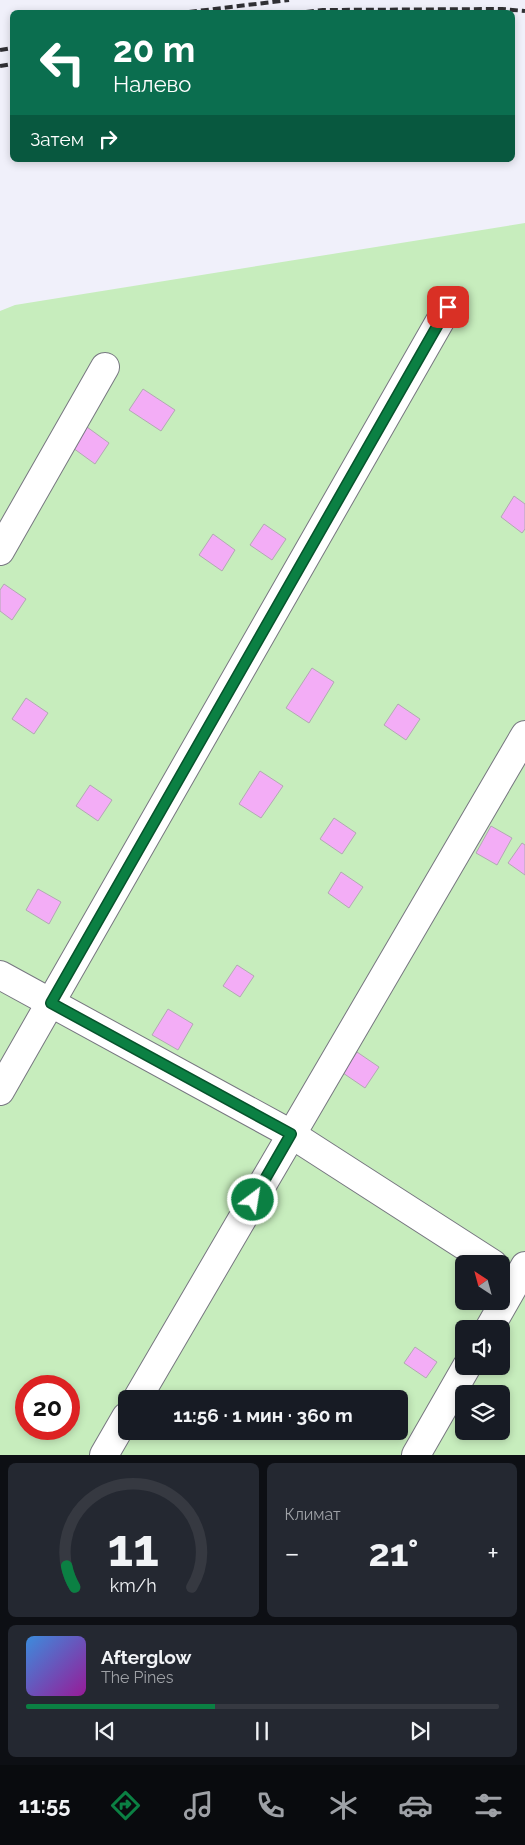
<!DOCTYPE html>
<html lang="ru">
<head>
<meta charset="utf-8">
<style>
	body { margin:0; font-family:Raleway,sans-serif; background:#242831; color:#f1f3f6; height:100vh; display:flex; flex-direction:column; font-size:19px; white-space:nowrap }
	* { box-sizing:border-box; margin:0 }
	p { font-size:16px; color:#9ea1a6 }
	.icon { flex:none; width:28px; height:28px; fill:none; stroke:currentColor; stroke-width:2; stroke-linecap:round; stroke-linejoin:round }
	.map { position:relative; height:1455px; overflow:hidden }
	.drawer { display:flex; flex-direction:column; gap:8px; padding:8px; background:#0d0f14; flex:1 }
	.drawer>* { flex:none }
	.banner { position:absolute; left:10px; top:10px; width:505px; height:152px; border-radius:8px; box-shadow:0 2px 8px #0003; background:#0b6e4f; color:#fff; overflow:hidden }
	.needle { width:32px; rotate:324deg }
	.buttons { position:absolute; left:455px; top:1255px; display:grid; gap:10px }
	.buttons a { display:grid; place-items:center; width:55px; height:55px; border-radius:8px; background:#171b24; box-shadow:0 2px 8px #0003; font-size:25px }
	.speed { position:absolute; left:15px; top:1375px; display:flex; gap:10px; font-size:25px; font-weight:700; text-align:center }
	.speed>* { display:grid; place-content:center; width:65px; height:65px; border-radius:50%; background:#171b24; box-shadow:0 2px 8px #0003; line-height:1 }
	.speed .limit { border:8px solid #d22; background:#fff; color:#111 }
	.pin { position:absolute; display:grid; place-items:center; width:42px; height:42px; color:#fff; margin:-21px; border-radius:10px; box-shadow:0 2px 8px #0006 }
	.me { position:absolute; width:55px; margin:-28px; rotate:31deg; stroke-linejoin:round; filter:drop-shadow(0 0 4px #0008) }
	.turn { display:flex; align-items:center; gap:18px; height:105px; padding:0 20px; font-size:22px }
	.turn .icon { width:65px; height:65px; stroke-width:2.5 }
	.turn b { display:block; font-size:35px; line-height:42px }
	.then { display:flex; align-items:center; height:48px; padding:0 20px; background:#0003; gap:10px; font-size:19px }
	.big { font-size:38px; font-weight:700; line-height:1.1 }
	.drawer .widget { flex:1; display:flex; flex-direction:column; justify-content:center; gap:8px; min-width:0; padding:0 18px; border-radius:8px; background:#242831 }
	.drawer .dial { align-items:center; gap:0 }
	.dial svg { height:130px; overflow:visible; fill:none; stroke:#363941; stroke-width:7; stroke-linecap:round; text-anchor:middle }
	.dial text { fill:#f1f3f6; stroke:none }
	.song { display:flex; align-items:center; gap:15px }
	.cover { width:60px; height:60px; border-radius:8px; background:linear-gradient(135deg,hsl(210 70% 55%),hsl(300 70% 35%)) }
	.played { height:5px; border-radius:2px; background:linear-gradient(90deg,#0b8043 40%,#363941 40%) }
	.keys { display:flex; justify-content:space-around; direction:ltr }
	.heat { display:flex; justify-content:space-between; align-items:center; font-size:28px; direction:ltr }
	.drawer .tiles { flex:1; display:grid; gap:8px; grid-template-columns:1fr 1fr }
	.widget:last-child { grid-column:span 2 }
	.trip { position:absolute; left:118px; top:1390px; width:290px; height:50px; border-radius:8px; background:#171b24; box-shadow:0 2px 8px #0003; font-weight:700; line-height:50px; text-align:center }
	.tabs { display:flex; height:80px; justify-content:space-around; align-items:center; background:#090b0e; color:#9ea1a6 }
	.tabs .icon { width:35px; height:35px }
	.tabs .active { color:#0b8043 }
	.tabs b { font-size:22px; color:#f1f3f6 }
	.map>svg:first-child { display:block }
</style>
</head>
<body>
<div class="map">
<svg width="525" height="1455" viewBox="0 0 525 1455">
	<rect width="100%" height="100%" fill="#f0f0fa"/>
	<!-- green -->
	<path fill="#c7edbd" fill-rule="evenodd" d="M525 223V1455H0V311L15 305ZM464 1264H501V1301H464ZM464 1329H501V1366H464ZM26 1386H69V1429H26ZM464 1394H501V1431H464ZM126 1399H399V1431H126Z"/>
	<!-- building -->
	<g fill="#f3adf6" stroke="#b1aab1">
		<path d="M143 389 175 410 161 431 129 410Z"/>
		<path d="M87 427 109 443 95 464 73 448Z"/>
		<path d="M514 496 525 504V529L522 533 501 517Z"/>
		<path d="M264 524 286 539 272 560 250 545Z"/>
		<path d="M213 534 235 550 222 571 199 555Z"/>
		<path d="M4 584 26 599 12 620 0 611V590Z"/>
		<path d="M312 668 334 682 309 723 286 708Z"/>
		<path d="M26 698 48 713 34 734 12 719Z"/>
		<path d="M398 704 420 719 406 740 384 725Z"/>
		<path d="M260 771 283 786 261 818 239 804Z"/>
		<path d="M90 785 112 800 98 821 76 806Z"/>
		<path d="M334 818 356 833 342 854 320 839Z"/>
		<path d="M491 826 512 838 497 865 476 853Z"/>
		<path d="M522 843 525 845V875L508 863Z"/>
		<path d="M341 872 363 887 349 908 328 893Z"/>
		<path d="M38 889 61 902 49 924 26 910Z"/>
		<path d="M237 965 254 976 240 997 223 986Z"/>
		<path d="M168 1009 193 1024 178 1050 152 1035Z"/>
		<path d="M357 1052 379 1067 365 1088 343 1073Z"/>
		<path d="M415 1347 437 1362 426 1378 404 1363Z"/>
	</g>
	<g fill="none" stroke-linecap="round" stroke-linejoin="round">
		<!-- minor casing -->
		<g stroke="#777780" stroke-width="30">
			<g id="minor">
				<path d="M0 551 105 367"/>
				<path d="M0 975 291 1134 493 1264"/>
				<path d="M0 1091 448 307"/>
				<path d="M489 1329 525 1266"/>
				<path d="M137 1399 525 735"/>
				<path d="M104 1455 126 1417"/>
				<path d="M416 1455 467 1366"/>
			</g>
		</g>
		<!-- minor -->
		<use href="#minor" stroke="#fff" stroke-width="28"/>
		<!-- rail -->
		<g stroke="#303034" stroke-width="4" stroke-dasharray="8 4" stroke-linecap="butt">
			<path d="M189 12 289 0"/>
			<path d="M306 12 323 10 502 9 525 11"/>
			<path d="M0 50 12 48"/>
			<path d="M0 66 12 64"/>
		</g>
	</g>
	<g fill="none" stroke-linecap="round" stroke-linejoin="round">
		<!-- route casing -->
		<g stroke="#07532c" stroke-width="12">
			<path id="route" d="M253 1200 291 1134 51 1003 448 307"/>
		</g>
		<!-- route -->
		<use href="#route" stroke="#0b8043" stroke-width="9"/>
	</g>
</svg>
<div class="buttons">
<a><svg class="needle" viewBox="-14 -14 28 28"><path d="M0-13l5 13h-10z" fill="#e53935"/><path d="M0 13l5-13h-10z" fill="#9ea1a6"/></svg></a>
<a><svg class="icon" aria-label="sound" viewBox="0 0 24 24"><path d="M4 9h4l5-4v14l-5-4H4zM17 9q2 3 0 6"/></svg></a>
<a><svg class="icon" aria-label="layers" viewBox="0 0 24 24"><path d="M12 4l9 5-9 5-9-5zM3 14l9 5 9-5"/></svg></a>
</div>
<div class="speed"><div class="limit">20</div></div>
<div class="pin" style="left:448px;top:307px;background:#d93025"><svg class="icon" aria-label="arrive" viewBox="0 0 24 24"><path d="M6 21V4h12l-3 4 3 4H6"/></svg></div>
<svg class="me" style="left:253px;top:1200px" viewBox="-20 -20 40 40"><circle r="17" fill="#0b8043" stroke="#fff" stroke-width="3"/><path d="M0-11L8 9 0 5-8 9z" fill="#fff"/></svg>
<div class="trip">11:56 · 1 мин · 360 m</div>
<div class="banner">
<div class="turn"><svg class="icon" aria-label="left" viewBox="0 0 24 24"><path d="M17 20v-9H6M10 6l-5 5 5 5"/></svg><div><b>20 m</b>Налево</div></div>
<div class="then">Затем<svg class="icon" aria-label="right" viewBox="0 0 24 24"><path d="M7 20v-9h11M14 6l5 5-5 5"/></svg></div>
</div>
</div>
<section class="drawer">
<div class="tiles">
<div class="widget dial"><svg viewBox="0 0 100 80">
<path d="M14 69A42 42 0 1 1 86 69"/>
<path d="M14 69A42 42 0 0 1 9 56" stroke="#0b8043"/>
<text x="50" y="56" font-size="32" font-weight="700">11</text>
<text x="50" y="72" font-size="11">km/h</text>
</svg></div>
<div class="widget"><p>Климат</p>
<div class="heat"><a>−</a><b class="big">21°</b><a>+</a></div>
</div>
<div class="widget">
<div class="song"><i class="cover"></i><div><b>Afterglow</b><p>The Pines</p></div></div>
<div class="played"></div>
<div class="keys"><svg class="icon" aria-label="previous" viewBox="0 0 24 24"><path d="M18 5L8 12l10 7zM5 5v14"/></svg><svg class="icon" aria-label="pause" viewBox="0 0 24 24"><path d="M8 5v14M16 5v14"/></svg><svg class="icon" aria-label="next" viewBox="0 0 24 24"><path d="M6 5l10 7-10 7zM19 5v14"/></svg></div>
</div>
</div>
</section>
<nav class="tabs">
<b>11:55</b>
<svg class="icon active" aria-label="directions" viewBox="0 0 24 24"><path d="M12 3l9 9-9 9-9-9zM9 14v-3h6M13 9l2 2-2 2"/></svg>
<svg class="icon" aria-label="music" viewBox="0 0 24 24"><path d="M9 18V5l10-2v13"/><circle cx="6" cy="18" r="3"/><circle cx="16" cy="16" r="3"/></svg>
<svg class="icon" aria-label="phone" viewBox="0 0 24 24"><path d="M5 4h4l2 5-3 2q2 4 5 5l2-3 5 2v4C11 20 4 13 5 4z"/></svg>
<svg class="icon" aria-label="climate" viewBox="0 0 24 24"><path d="M12 3v18M4 7l16 10M4 17L20 7"/></svg>
<svg class="icon" aria-label="car" viewBox="0 0 24 24"><path d="M5 17H2v-5l4-1 3-4h7l3 4 3 1v5h-3M9 17h6M6 11h13"/><circle cx="7" cy="17" r="2"/><circle cx="17" cy="17" r="2"/></svg>
<svg class="icon" aria-label="filters" viewBox="0 0 24 24"><path d="M4 7h16M4 17h16"/><circle cx="9" cy="7" r="2"/><circle cx="15" cy="17" r="2"/></svg>
</nav>
</body>
</html>
